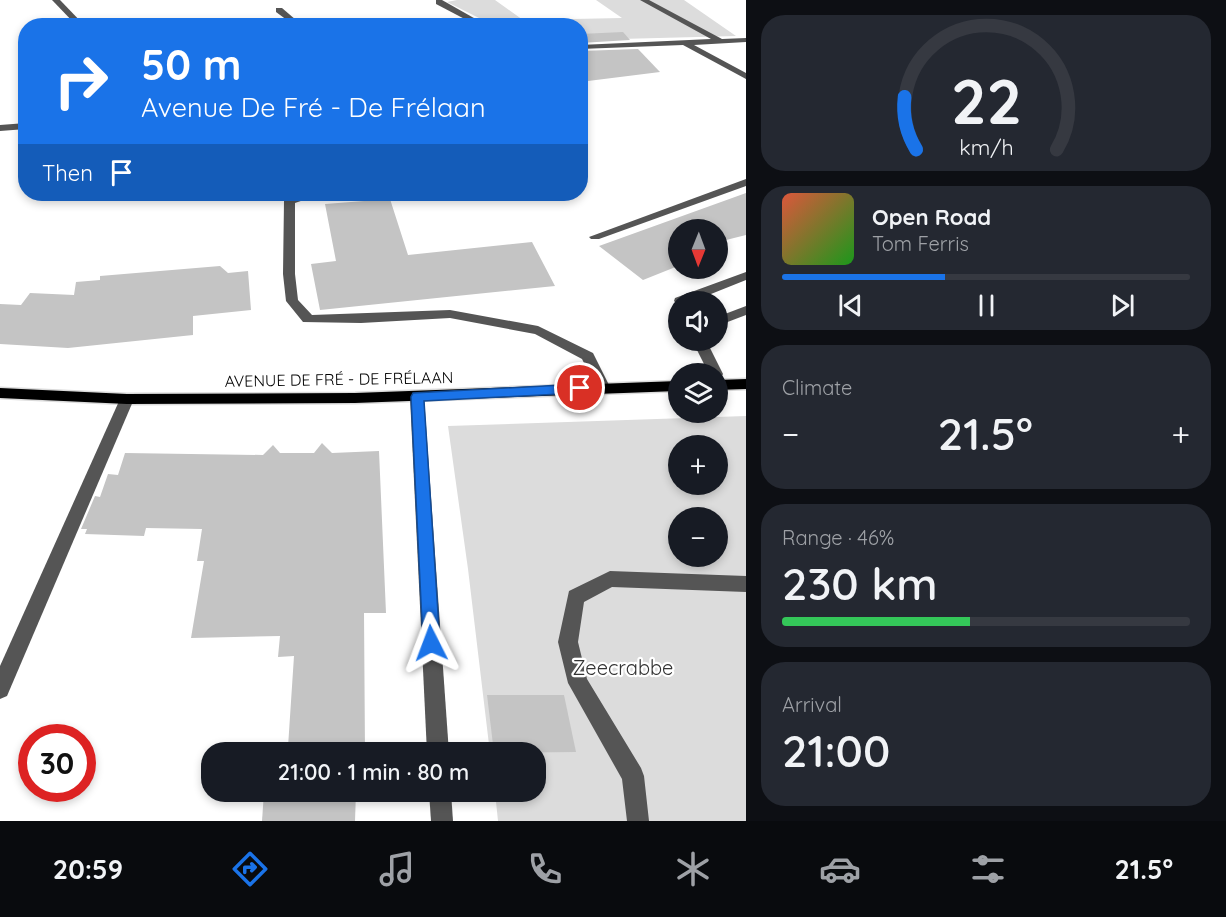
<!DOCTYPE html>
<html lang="en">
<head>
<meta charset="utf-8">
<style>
	body { margin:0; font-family:Quicksand,sans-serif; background:#242831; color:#f1f3f6; height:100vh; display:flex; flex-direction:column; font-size:22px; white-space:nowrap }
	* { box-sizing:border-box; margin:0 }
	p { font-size:20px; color:#9ea1a6 }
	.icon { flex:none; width:33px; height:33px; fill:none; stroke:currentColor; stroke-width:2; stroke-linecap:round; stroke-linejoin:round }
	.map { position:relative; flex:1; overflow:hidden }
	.panel { display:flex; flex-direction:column; gap:15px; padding:15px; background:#0d0f14; width:480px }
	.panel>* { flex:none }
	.hud { position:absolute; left:18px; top:18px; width:570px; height:183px; border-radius:24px; box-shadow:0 3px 9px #0003; background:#1a73e8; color:#fff; overflow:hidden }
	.needle { width:39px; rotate:181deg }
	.tools { position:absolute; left:668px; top:219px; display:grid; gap:12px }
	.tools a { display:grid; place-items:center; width:60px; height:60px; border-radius:50%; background:#171b24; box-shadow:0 3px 9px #0003; font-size:30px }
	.speed { position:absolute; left:18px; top:724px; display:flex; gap:12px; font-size:30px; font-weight:700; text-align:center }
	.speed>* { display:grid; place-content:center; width:78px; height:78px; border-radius:50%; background:#171b24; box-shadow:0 3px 9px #0003; line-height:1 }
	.speed .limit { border:9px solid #d22; background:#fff; color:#111 }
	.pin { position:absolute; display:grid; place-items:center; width:51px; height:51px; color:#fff; margin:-26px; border:3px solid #fff; border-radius:50%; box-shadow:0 2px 6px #0007 }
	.me { position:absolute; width:66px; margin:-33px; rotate:357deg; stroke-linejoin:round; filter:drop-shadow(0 0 4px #0008) }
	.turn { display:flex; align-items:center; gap:21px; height:126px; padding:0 24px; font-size:27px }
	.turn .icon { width:78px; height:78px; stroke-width:2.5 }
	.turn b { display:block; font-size:42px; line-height:51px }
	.then { display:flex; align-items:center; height:57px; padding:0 24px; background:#0003; gap:12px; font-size:22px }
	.big { font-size:45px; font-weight:600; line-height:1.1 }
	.panel .tile { flex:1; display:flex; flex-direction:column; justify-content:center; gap:9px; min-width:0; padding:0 21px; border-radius:24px; background:#242831 }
	.panel .dial { align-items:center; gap:0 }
	.dial svg { height:156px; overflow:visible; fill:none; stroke:#363941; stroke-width:7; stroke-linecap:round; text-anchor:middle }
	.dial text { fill:#f1f3f6; stroke:none }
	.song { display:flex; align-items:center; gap:18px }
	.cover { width:72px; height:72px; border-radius:9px; background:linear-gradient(135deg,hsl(10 70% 55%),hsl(120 70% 35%)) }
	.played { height:6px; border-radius:3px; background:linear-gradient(90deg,#1a73e8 40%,#363941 40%) }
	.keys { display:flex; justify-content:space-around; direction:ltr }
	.heat { display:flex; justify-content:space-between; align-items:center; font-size:33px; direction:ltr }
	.charge { height:9px; border-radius:4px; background:linear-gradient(90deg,#34c759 46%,#363941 0) }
	.trip { position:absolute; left:201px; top:742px; width:345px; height:60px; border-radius:24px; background:#171b24; box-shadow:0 3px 9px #0003; font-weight:600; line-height:60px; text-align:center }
	.dock { display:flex; height:96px; justify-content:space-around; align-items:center; background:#090b0e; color:#9ea1a6 }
	.dock .icon { width:42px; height:42px }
	.dock .active { color:#1a73e8 }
	.dock b { font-size:27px; color:#f1f3f6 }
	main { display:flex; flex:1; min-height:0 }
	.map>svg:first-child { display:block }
</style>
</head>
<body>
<main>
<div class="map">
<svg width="746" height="821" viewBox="0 0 746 821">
	<rect width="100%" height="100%" fill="#fff"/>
	<!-- green -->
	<g fill="#dcdcdc" fill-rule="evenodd">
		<path d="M457 0H495L523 20 622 18 596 0H684L736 36 581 40 580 26 493 25 447 2Z"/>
		<path d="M746 416V821H498L495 792H536V753H490L468 569 448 426ZM678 446H717V484H678ZM678 518H717V556H678Z"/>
	</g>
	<!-- building -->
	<g fill="#c4c4c4">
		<path d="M623 32 630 40 580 43V34Z"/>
		<path d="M638 49 660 72 580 82V51Z"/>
		<path d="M746 193V235L718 242 726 248 717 251V230H678V266L643 280 599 246Z"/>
		<path d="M390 199 408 255 532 242 555 286 320 310 311 264 336 261 325 204Z"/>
		<path d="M220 266 228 273 248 271 251 310 193 316V335L68 348 0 344V304L21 305 30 293 74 295 76 282 100 280V276Z"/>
		<path d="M322 443 332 453 379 451 386 613H364L365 753H265V748L288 747 294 656 278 657 280 636 191 638 204 561H197L202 529 146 528 144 536 85 534 87 529H81L95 496 100 497 108 474 118 475 125 453 263 455 273 445 280 453H314Z"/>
		<path d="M487 695H564L576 752 494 753Z"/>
		<path d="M264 792H356L355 821H262Z"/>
	</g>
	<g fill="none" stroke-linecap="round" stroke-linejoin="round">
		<!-- major casing -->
		<g stroke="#dbdbdb" stroke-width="3">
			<g id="major">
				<path d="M746 379V389L717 390V380Z"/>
				<path d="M678 381V391L355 403 127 404 0 398V388L127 394 355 393Z"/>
			</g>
		</g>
		<!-- minor -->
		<g fill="#555" fill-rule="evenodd">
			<path d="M52 0H60L85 26H77Z"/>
			<path d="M436 0H442L488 26H478L436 4Z"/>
			<path d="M640 0H649L722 39 746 38V42L694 45 746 73V79L683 45 580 49V45L711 39Z"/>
			<path d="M276 8H282L303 26H295L276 12Z"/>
			<path d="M26 123V129L0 131V125Z"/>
			<path d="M746 179V186L599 239H591L589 237Z"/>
			<path d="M305 194H321L295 203V274L298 300 312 315 450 310 538 326 593 353 610 387 608 391H598L582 359 535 334 450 318 361 323 303 322 286 301 283 274 284 201Z"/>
			<path d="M746 272V280L691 302H678V305L674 301 675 298Z"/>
			<path d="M746 306V315L717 326V317Z"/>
			<path d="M692 340H706L723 374 721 378 717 379V374H709Z"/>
			<path d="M417 392 422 393 424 397 449 753H427L410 397 412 393Z"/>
			<path d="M127 394 132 395 134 399 7 696 0 699V666L120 399 122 395Z"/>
			<path d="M610 571 746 576V592L612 587 584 602 578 642 587 679 641 768 644 776 649 821H627L622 779 568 683 558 642 569 591Z"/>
			<path d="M429 792H451L453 821H431Z"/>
		</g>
		<!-- major -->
		<use href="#major" fill="#000" fill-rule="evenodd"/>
	</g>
	<!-- route -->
	<path fill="#1a73e8" stroke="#114b97" stroke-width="1.5" d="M580 384 587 388 580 393 424 401 440 643 438 649 431 651 425 649 423 643 411 397 413 393Z"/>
	<g text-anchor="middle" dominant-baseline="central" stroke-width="4.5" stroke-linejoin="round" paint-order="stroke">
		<!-- street labels -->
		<g font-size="16" fill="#000" stroke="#fff">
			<text transform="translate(339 379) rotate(-1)">AVENUE DE FRÉ - DE FRÉLAAN</text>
		</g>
		<!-- near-park labels -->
		<g font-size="20" fill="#333" stroke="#fff">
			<text x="623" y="667">Zeecrabbe</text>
		</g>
	</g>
</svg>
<div class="tools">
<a><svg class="needle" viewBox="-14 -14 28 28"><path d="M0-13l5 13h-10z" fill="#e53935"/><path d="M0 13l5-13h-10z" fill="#9ea1a6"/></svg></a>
<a><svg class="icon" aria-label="sound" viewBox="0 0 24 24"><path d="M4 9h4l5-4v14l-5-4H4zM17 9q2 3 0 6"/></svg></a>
<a><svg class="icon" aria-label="layers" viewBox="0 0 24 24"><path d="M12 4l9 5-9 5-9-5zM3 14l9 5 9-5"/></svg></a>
<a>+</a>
<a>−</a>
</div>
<div class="speed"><div class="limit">30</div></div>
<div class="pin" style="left:580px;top:388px;background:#d93025"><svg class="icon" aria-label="arrive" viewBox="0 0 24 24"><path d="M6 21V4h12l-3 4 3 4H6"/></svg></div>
<svg class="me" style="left:431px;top:643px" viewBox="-20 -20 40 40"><path d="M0-17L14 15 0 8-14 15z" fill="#1a73e8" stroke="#fff" stroke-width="4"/></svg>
<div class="trip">21:00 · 1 min · 80 m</div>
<div class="hud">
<div class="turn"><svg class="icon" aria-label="right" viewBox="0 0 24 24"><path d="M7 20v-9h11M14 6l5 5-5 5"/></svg><div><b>50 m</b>Avenue De Fré - De Frélaan</div></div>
<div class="then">Then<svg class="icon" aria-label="arrive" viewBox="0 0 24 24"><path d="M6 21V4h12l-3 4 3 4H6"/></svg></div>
</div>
</div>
<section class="panel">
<div class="tile dial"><svg viewBox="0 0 100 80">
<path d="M14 69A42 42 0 1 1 86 69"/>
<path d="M14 69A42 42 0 0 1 8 42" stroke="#1a73e8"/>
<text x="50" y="56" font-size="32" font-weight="700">22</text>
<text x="50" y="72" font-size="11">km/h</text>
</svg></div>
<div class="tile">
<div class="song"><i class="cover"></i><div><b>Open Road</b><p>Tom Ferris</p></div></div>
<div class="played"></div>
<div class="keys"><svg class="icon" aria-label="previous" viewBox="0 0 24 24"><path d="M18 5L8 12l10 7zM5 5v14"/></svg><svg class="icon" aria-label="pause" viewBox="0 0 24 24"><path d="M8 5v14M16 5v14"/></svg><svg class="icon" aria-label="next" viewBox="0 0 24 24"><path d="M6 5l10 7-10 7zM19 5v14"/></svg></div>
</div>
<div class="tile"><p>Climate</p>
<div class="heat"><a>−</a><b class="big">21.5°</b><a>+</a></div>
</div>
<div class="tile"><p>Range · 46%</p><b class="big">230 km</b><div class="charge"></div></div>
<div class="tile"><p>Arrival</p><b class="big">21:00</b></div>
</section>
</main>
<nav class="dock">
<b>20:59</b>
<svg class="icon active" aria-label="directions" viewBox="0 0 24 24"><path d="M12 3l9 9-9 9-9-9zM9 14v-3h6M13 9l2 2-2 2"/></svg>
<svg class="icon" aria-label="music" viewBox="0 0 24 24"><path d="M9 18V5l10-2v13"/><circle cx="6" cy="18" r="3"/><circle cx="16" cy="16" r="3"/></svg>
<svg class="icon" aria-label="phone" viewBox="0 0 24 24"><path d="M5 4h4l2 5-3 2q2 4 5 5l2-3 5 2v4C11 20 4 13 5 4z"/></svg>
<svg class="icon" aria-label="climate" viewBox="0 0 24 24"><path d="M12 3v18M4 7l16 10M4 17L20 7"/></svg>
<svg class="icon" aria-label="car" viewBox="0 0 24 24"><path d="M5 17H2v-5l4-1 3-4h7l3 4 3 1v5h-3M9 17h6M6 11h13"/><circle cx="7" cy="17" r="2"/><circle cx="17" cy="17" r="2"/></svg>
<svg class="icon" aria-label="filters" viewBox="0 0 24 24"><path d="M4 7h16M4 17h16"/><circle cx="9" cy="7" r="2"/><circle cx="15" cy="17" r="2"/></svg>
<b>21.5°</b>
</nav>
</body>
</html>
